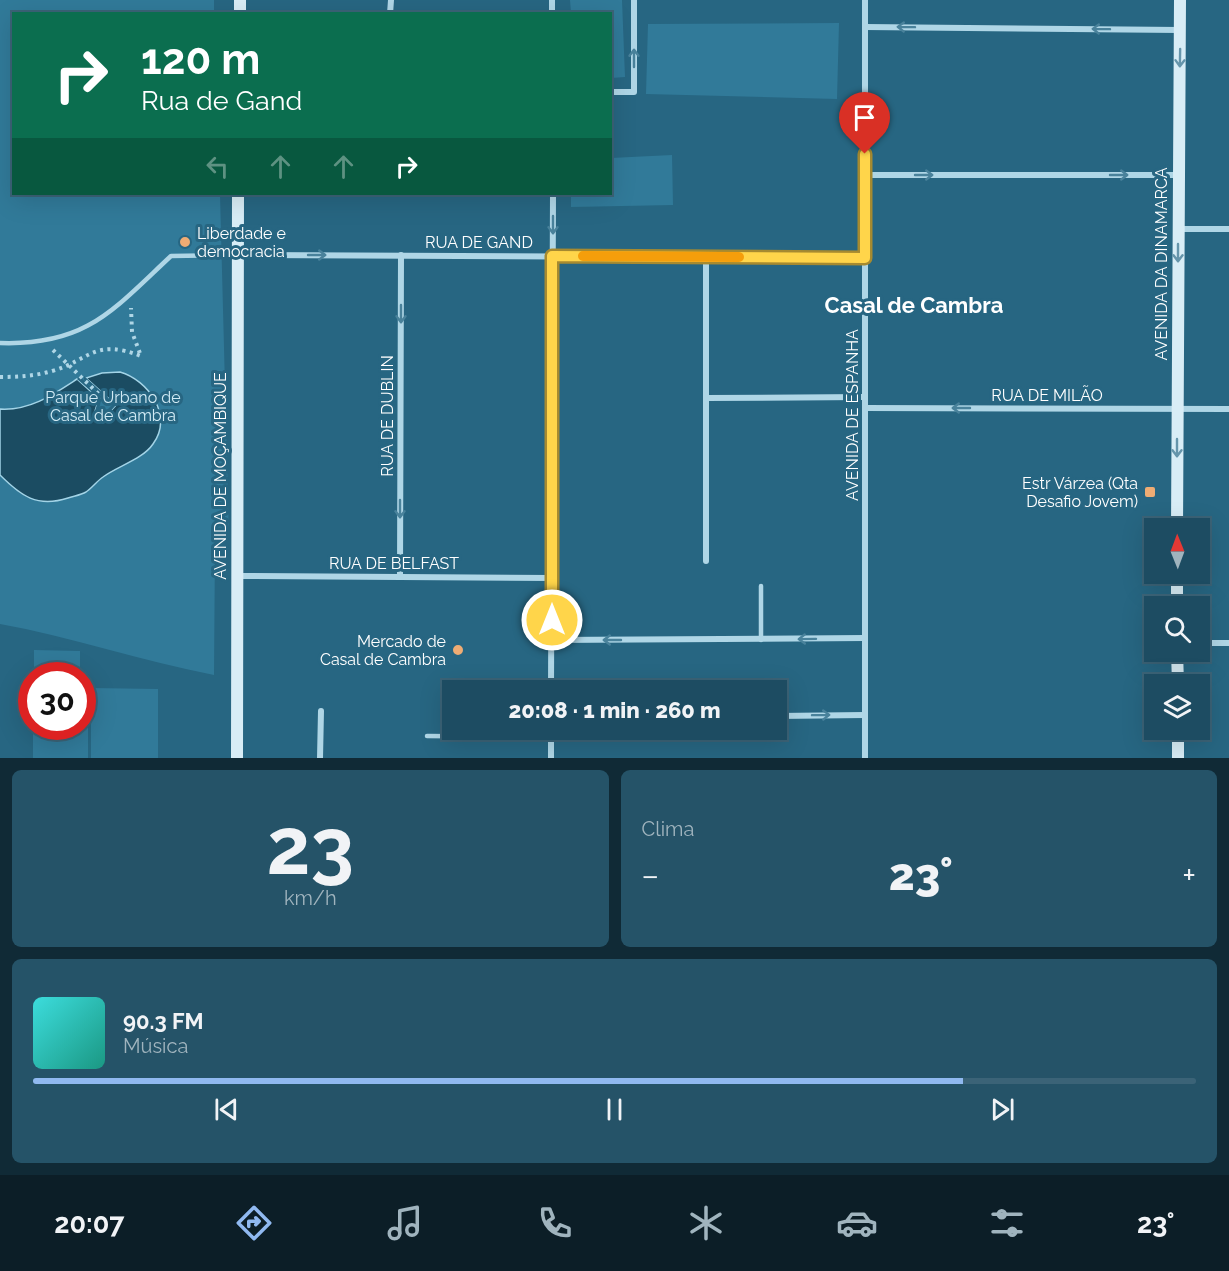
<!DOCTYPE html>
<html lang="pt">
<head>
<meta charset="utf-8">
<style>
	body { margin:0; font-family:Raleway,sans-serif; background:#255368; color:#f1f3f6; height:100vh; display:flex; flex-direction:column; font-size:22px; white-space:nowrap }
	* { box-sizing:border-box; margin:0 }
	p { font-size:20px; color:#a0b4be }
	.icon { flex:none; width:33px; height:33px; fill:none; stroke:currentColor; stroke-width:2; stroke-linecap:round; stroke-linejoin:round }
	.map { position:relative; height:758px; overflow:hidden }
	.drawer { display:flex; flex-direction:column; gap:12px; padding:12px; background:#102a36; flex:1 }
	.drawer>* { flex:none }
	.guide { position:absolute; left:12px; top:12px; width:600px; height:183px; border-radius:0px; box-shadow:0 6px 24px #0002,0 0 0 2px #3b6377; background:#0b6e4f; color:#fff; overflow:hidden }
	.needle { width:39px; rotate:359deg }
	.controls { position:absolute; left:1144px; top:518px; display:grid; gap:12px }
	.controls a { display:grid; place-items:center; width:66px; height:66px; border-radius:0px; background:#1d4c62; box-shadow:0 6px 24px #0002,0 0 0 2px #3b6377; font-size:30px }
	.speed { position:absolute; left:18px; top:662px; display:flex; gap:12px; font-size:30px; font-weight:700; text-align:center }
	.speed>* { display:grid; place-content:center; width:78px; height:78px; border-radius:50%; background:#1d4c62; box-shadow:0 6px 24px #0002,0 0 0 2px #3b6377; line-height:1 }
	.speed .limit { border:9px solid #d22; background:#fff; color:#111 }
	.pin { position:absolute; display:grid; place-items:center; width:51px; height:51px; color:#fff; margin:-62px -26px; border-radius:50% 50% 50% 0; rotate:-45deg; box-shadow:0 0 6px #0007 }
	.pin .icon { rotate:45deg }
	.me { position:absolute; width:66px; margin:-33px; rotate:0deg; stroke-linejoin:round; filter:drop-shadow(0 0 4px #0008) }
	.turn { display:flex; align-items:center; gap:21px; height:126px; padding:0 30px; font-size:27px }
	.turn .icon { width:78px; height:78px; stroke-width:2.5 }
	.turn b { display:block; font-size:42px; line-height:51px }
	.lanes { display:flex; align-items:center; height:57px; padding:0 30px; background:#0003; justify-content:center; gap:30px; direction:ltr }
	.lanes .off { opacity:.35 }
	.big { font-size:45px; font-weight:800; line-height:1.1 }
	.drawer .card { flex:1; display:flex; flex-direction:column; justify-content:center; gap:9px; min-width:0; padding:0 21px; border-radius:9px; background:#255368 }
	.drawer .dial { align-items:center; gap:0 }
	.dial b { font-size:78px; line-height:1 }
	.song { display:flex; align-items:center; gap:18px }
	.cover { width:72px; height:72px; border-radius:9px; background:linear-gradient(135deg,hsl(180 70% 55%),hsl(170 70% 35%)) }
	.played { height:6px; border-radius:3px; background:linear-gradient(90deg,#90b9f0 80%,#3b6377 80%) }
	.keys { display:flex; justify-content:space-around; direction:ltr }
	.heat { display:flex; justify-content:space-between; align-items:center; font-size:33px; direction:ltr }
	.drawer .tiles { flex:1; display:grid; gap:12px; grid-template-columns:1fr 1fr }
	.card:last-child { grid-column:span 2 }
	.trip { position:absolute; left:442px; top:680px; width:345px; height:60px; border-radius:0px; background:#1d4c62; box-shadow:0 6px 24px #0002,0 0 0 2px #3b6377; font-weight:800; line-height:60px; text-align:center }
	.tab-bar { display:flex; height:96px; justify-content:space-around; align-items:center; background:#0c1e27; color:#a0b4be }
	.tab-bar .icon { width:42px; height:42px }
	.tab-bar .active { color:#90b9f0 }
	.tab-bar b { font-size:27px; color:#f1f3f6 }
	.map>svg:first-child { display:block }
</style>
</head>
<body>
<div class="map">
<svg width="1229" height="758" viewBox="0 0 1229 758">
	<rect width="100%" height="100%" fill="#276682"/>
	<!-- green -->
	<g fill="#317a99">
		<path d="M0 0H214V13L14 14V194H220L229 539 215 541 214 675C142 661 72 637 0 624Z"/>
		<path d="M570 0H622L625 77 611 78 610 14 571 13Z"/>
		<path d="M839 23 837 99 646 94 648 24Z"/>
		<path d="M672 155 673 205 571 207V194H610L611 158Z"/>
		<path d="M34 650 80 651V675H34Z"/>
		<path d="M91 688 158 689V758H91Z"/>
		<path d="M83 723H88V758H33V726H82Z"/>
	</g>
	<!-- water -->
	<path fill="#1b4c62" stroke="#a3d4e7" stroke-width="1.5" d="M120 372C148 380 174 416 153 444 143 459 118 466 103 477 97 481 92 488 86 492 81 495 74 496 68 498 37 508 21 496 0 475V409C30 411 54 394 77 379L99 399 95 411 108 414 116 405 86 378 102 373Z"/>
	<!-- pier -->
	<path fill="#276682" d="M84 376 116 405 108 414 95 411 99 398 77 379 80 377 102 397 99 409 107 410 112 405 84 380Z"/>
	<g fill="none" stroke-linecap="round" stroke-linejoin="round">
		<!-- path -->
		<g stroke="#afd6e6" stroke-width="4" stroke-dasharray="3 4.5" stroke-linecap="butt">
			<path d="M53 350 106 401"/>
			<path d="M0 377C18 377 35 376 52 371 90 360 94 338 141 356L132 332 131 308"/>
		</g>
		<!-- lane -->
		<g stroke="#afd6e6" stroke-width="4.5">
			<path d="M0 343C86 346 113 310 171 256L235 255"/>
			<path d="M761 640V586"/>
			<path d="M427 736 551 737"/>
		</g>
		<!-- street -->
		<g stroke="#afd6e6" stroke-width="6">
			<path d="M552 0V14"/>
			<path d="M390 14 391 0"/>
			<path d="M865 27 1180 30"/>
			<path d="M610 92H634V0"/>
			<path d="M865 175H1178"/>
			<path d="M1179 229H1229"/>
			<path d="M238 255 865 258"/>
			<path d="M706 398 865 397"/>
			<path d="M865 408 1229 409"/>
			<path d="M706 561V257"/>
			<path d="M237 576 552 578"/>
			<path d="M400 577 401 255"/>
			<path d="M552 640 865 638"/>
			<path d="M1200 643H1229"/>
			<path d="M551 690 553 194"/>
			<path d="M777 716 865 715"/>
			<path d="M320 758 321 711"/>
			<path d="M551 758V729"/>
			<path d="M865 758V0"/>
		</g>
		<!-- secondary -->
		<g stroke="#d8edf6" stroke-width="12">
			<path d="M240 0V14"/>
			<path d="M1177 528 1180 0"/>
			<path d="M1177 573V606"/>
			<path d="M1177 651 1178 684"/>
			<path d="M1178 729V758"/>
			<path d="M237 758 238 194"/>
		</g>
	</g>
	<!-- one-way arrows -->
	<defs><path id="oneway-shaft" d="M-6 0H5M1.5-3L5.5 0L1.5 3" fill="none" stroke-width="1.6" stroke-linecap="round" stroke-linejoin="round" transform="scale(1.5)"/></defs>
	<g stroke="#49829b">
		<use href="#oneway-shaft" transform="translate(906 27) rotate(-179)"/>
		<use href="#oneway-shaft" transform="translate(1101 29) rotate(-179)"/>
		<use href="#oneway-shaft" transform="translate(634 58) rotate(-90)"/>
		<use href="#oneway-shaft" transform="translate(924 175)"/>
		<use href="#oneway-shaft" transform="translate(1119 175)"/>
		<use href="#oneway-shaft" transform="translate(553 225) rotate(90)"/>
		<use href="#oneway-shaft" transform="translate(317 255)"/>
		<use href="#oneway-shaft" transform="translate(401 314) rotate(90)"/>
		<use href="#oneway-shaft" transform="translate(961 408) rotate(-180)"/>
		<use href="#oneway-shaft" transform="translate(400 509) rotate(90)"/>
		<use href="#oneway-shaft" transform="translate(807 639) rotate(179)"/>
		<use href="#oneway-shaft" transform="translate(612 640) rotate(180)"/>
		<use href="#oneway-shaft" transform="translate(821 715) rotate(-1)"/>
	</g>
	<g stroke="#6595ab">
		<use href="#oneway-shaft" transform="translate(1180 58) rotate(91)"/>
		<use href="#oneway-shaft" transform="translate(1178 253) rotate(90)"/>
		<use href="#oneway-shaft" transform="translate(1177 448) rotate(90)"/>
	</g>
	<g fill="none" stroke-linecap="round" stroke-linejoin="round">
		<!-- route casing -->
		<g stroke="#a68a30" stroke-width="15">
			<path id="route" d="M552 620V256L865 258V154"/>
		</g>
		<!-- route -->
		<use href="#route" stroke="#ffd54a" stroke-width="10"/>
		<!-- slow -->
		<path stroke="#f59e0b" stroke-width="10" d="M583 256 739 257"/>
	</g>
	<!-- markers -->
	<g fill="#efac74" stroke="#276682" stroke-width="2">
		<circle cx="185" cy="242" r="6"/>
		<rect x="1144" y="486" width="12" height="12" rx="3"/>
		<circle cx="458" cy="650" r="6"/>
	</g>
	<g text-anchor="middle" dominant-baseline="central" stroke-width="6" stroke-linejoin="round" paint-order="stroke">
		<!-- poi labels -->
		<g font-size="16" fill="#fff" stroke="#276682" text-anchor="end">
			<text x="197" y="233" text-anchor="start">Liberdade e<tspan x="197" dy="18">democracia</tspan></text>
			<text x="1138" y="483">Estr Várzea (Qta<tspan x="1138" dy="18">Desafio Jovem)</tspan></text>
			<text x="446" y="641">Mercado de<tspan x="446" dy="18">Casal de Cambra</tspan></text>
		</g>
		<!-- street labels -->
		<g font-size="16" fill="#fff" stroke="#276682">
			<text x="479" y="242">RUA DE GAND</text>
			<text transform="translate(1161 264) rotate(-90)">AVENIDA DA DINAMARCA</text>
			<text x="1047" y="395">RUA DE MILÃO</text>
			<text transform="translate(852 415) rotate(-90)">AVENIDA DE ESPANHA</text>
			<text transform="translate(387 416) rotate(-90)">RUA DE DUBLIN</text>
			<text transform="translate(220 476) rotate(-90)">AVENIDA DE MOÇAMBIQUE</text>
			<text x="394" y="563">RUA DE BELFAST</text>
		</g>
		<!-- park labels -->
		<g font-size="16" fill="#d2ebf5" stroke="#276682">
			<text x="113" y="397">Parque Urbano de<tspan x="113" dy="18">Casal de Cambra</tspan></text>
		</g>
		<!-- district labels -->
		<g font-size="22" font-weight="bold" fill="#fff" stroke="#276682">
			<text x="914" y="305">Casal de Cambra</text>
		</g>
	</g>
</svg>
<div class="controls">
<a><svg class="needle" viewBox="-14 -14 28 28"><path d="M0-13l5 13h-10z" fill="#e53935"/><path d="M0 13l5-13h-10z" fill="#a0b4be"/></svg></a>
<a><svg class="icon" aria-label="search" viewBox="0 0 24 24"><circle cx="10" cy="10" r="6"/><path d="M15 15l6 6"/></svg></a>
<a><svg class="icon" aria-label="layers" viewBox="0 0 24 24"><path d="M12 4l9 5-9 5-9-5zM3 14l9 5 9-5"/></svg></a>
</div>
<div class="speed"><div class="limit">30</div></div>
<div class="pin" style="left:865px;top:154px;background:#d93025"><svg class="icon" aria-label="arrive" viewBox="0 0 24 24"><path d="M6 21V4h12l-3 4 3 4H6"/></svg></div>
<svg class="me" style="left:552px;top:620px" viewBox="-20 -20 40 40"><circle r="17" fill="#ffd54a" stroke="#fff" stroke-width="3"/><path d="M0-11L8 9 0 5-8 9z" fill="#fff"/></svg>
<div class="trip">20:08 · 1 min · 260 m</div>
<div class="guide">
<div class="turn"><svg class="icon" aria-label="right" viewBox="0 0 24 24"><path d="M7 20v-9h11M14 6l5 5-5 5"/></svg><div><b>120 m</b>Rua de Gand</div></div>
<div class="lanes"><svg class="icon off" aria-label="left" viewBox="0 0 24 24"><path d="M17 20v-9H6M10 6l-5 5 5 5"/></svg><svg class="icon off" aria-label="ahead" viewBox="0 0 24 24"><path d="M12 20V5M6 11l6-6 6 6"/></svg><svg class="icon off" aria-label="ahead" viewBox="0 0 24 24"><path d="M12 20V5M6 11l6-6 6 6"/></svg><svg class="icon" aria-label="right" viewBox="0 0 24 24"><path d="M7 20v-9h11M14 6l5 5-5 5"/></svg></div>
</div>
</div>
<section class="drawer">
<div class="tiles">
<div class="card dial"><b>23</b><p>km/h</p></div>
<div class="card"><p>Clima</p>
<div class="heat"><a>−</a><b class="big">23°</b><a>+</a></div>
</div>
<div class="card">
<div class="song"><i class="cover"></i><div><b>90.3 FM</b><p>Música</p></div></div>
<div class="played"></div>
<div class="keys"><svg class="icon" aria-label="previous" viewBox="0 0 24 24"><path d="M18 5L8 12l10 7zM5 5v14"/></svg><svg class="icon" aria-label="pause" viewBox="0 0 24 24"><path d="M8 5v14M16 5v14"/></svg><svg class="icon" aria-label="next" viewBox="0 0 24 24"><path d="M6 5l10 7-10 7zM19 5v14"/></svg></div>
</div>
</div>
</section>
<nav class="tab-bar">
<b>20:07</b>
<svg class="icon active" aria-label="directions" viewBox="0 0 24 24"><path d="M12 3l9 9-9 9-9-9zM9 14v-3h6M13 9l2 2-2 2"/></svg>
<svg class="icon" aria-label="music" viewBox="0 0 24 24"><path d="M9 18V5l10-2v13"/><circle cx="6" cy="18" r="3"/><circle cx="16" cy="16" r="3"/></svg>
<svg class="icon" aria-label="phone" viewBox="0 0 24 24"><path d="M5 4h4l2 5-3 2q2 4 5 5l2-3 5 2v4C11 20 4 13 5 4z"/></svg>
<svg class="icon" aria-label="climate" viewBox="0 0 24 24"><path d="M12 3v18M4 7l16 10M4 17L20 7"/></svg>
<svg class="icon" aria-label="car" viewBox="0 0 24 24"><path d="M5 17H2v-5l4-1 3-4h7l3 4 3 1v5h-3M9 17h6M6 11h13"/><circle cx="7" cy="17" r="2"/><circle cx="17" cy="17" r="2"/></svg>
<svg class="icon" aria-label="filters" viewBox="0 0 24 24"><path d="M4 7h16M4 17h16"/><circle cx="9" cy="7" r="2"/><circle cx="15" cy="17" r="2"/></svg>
<b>23°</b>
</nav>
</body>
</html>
